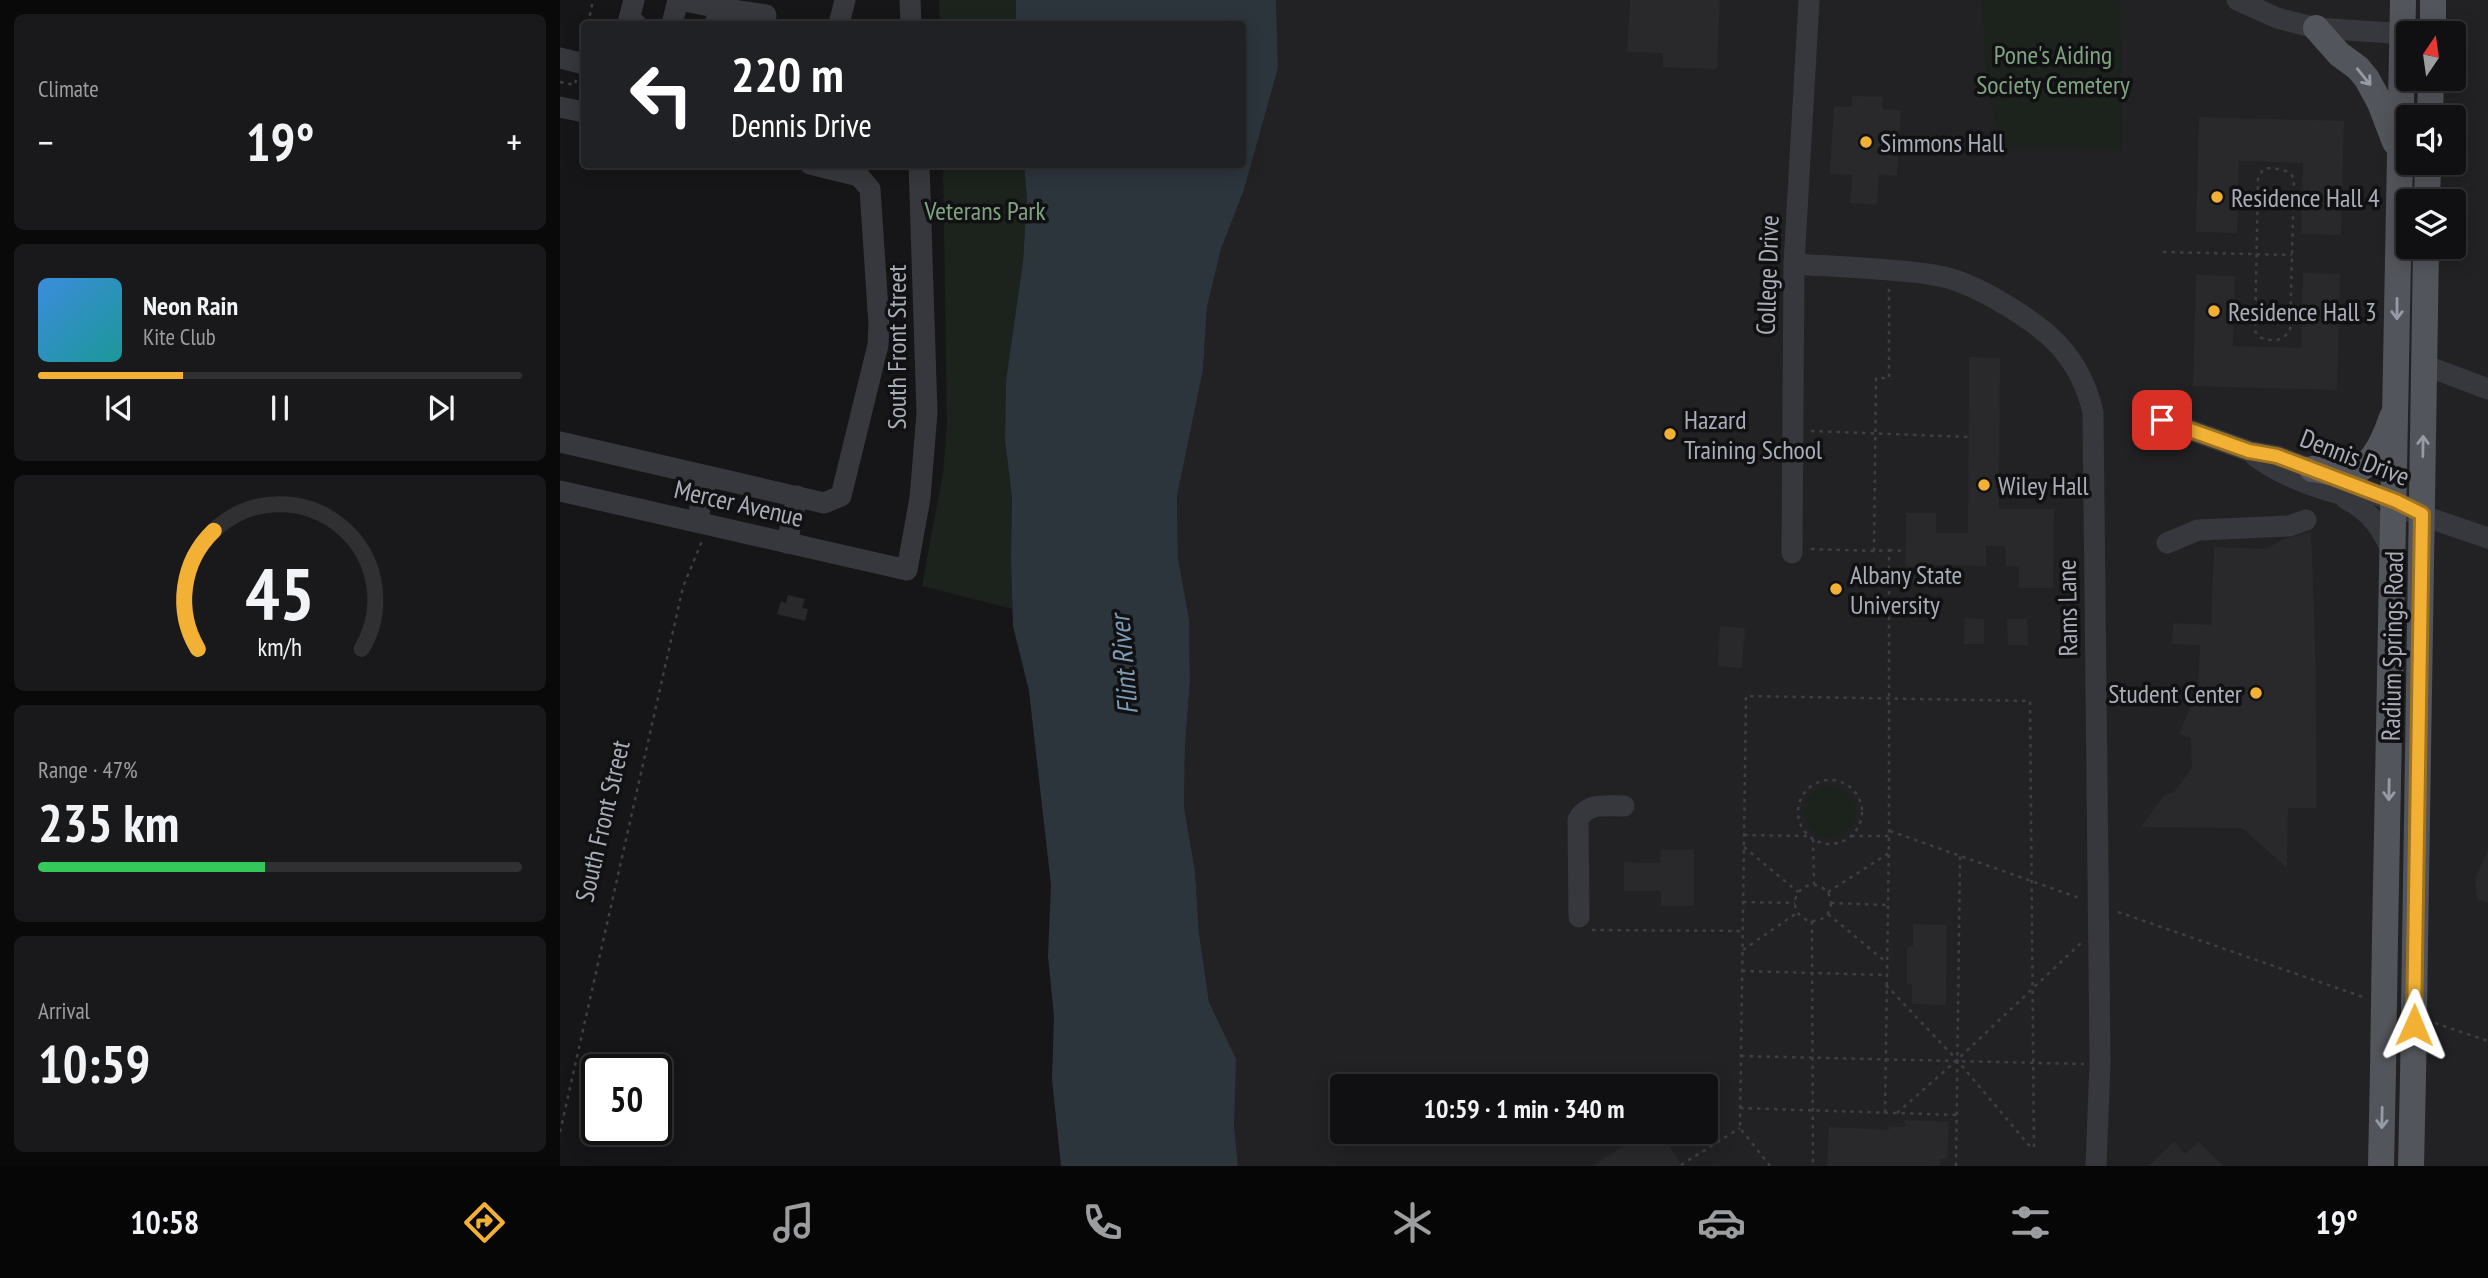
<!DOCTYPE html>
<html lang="en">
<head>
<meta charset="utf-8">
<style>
	body { margin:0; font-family:"PT Sans Narrow",sans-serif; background:#19191b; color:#f1f3f6; height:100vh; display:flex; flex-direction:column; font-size:26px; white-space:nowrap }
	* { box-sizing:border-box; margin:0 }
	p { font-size:23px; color:#9c9d9f }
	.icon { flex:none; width:38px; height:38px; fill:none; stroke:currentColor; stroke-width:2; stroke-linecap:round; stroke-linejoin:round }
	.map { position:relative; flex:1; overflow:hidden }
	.side { display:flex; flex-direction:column; gap:14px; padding:14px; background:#09090a; width:560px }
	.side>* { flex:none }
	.guide { position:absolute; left:21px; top:21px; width:665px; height:147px; border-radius:7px; box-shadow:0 4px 18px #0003,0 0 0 2px #303032; background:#202124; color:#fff; overflow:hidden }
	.needle { width:46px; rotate:13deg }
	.buttons { position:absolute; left:1836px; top:21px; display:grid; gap:14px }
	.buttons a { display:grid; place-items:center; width:70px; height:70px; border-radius:7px; background:#101012; box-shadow:0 4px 18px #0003,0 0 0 2px #303032; font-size:35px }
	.speed { position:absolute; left:21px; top:1054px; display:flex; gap:14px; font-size:35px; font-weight:700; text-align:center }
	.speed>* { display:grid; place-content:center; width:91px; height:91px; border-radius:50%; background:#101012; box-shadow:0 4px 18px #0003,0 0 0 2px #303032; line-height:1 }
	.speed .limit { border:4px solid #111; border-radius:10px; background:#fff; color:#111 }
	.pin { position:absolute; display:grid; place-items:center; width:60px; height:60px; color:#fff; margin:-30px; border-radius:14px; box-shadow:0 4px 10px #0006 }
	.me { position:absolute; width:77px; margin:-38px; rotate:1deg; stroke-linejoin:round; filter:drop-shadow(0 0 5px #0008) }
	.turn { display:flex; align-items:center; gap:24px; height:147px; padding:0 35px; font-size:32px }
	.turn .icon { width:91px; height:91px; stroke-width:2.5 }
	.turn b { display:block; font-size:49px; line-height:60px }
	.big { font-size:52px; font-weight:700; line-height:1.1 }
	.side .card { flex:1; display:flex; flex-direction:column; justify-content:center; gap:10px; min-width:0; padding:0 24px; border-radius:10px; background:#19191b }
	.side .dial { align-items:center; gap:0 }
	.dial svg { height:182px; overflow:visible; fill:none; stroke:#303032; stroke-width:7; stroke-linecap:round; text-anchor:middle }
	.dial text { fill:#f1f3f6; stroke:none }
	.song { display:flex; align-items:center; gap:21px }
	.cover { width:84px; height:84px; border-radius:10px; background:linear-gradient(135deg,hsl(210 70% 55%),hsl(180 70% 35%)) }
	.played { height:7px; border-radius:4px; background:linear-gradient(90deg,#f2b134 30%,#303032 30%) }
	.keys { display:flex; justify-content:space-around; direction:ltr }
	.heat { display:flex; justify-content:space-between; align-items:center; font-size:38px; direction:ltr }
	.charge { height:10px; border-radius:5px; background:linear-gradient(90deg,#34c759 47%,#303032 0) }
	.trip { position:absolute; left:770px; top:1074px; width:388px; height:70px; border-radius:7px; background:#101012; box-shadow:0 4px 18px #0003,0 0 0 2px #303032; font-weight:700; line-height:70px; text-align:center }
	.tabs { display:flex; height:112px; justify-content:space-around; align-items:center; background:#060607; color:#9c9d9f }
	.tabs .icon { width:49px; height:49px }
	.tabs .selected { color:#f2b134 }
	.tabs b { font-size:32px; color:#f1f3f6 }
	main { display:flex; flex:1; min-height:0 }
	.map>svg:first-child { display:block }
</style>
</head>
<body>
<main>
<section class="side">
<div class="card"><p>Climate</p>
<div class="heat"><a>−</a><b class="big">19°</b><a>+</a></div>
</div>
<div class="card">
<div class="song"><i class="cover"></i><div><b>Neon Rain</b><p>Kite Club</p></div></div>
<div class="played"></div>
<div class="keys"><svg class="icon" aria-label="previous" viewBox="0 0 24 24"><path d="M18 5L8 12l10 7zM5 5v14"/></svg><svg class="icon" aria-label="pause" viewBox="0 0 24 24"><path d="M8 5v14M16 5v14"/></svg><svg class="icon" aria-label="next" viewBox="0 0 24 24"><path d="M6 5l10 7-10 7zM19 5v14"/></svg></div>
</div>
<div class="card dial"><svg viewBox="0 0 100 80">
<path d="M14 69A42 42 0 1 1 86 69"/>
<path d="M14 69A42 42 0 0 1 21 17" stroke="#f2b134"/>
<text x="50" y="56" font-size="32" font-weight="700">45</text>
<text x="50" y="72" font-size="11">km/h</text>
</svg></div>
<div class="card"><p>Range · 47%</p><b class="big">235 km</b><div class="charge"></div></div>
<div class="card"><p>Arrival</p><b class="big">10:59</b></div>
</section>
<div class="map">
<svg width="1928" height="1166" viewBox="0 0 1928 1166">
	<rect width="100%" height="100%" fill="#161618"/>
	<!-- built -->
	<path fill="#222225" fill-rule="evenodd" d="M716 0H1928V1166H678L674 1125 649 1002 639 933 635 871 624 807 625 746 630 681 629 619 618 558 617 496 643 370 647 307 661 249 684 190 718 68ZM1848 33H1894V79H1848ZM1848 117H1894V163H1848ZM1848 201H1894V247H1848ZM782 1087H1146V1132H782Z"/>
	<!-- green -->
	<g fill="#1c231d">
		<path d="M379 0H456V24H380Z"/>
		<path d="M1422 0H1560L1562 149 1440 146 1426 79Z"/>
		<path d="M383 165H464L467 198 463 260 446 382 445 440 452 498 451 559 453 609 362 586 383 473 387 426Z"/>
		<circle cx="1270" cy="812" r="26"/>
	</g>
	<!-- water -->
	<path fill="#2c353c" d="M456 0H716L718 68 684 190 661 249 647 307 643 370 617 496 618 558 629 619 630 681 625 746 624 807 635 871 639 933 649 1002 676 1059 674 1125 678 1166H501L492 1079 494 1016 488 956 491 885 469 691 453 626 451 559 452 498 445 440 446 381 463 261 467 198 464 165 682 164V24H456Z"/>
	<!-- building -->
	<g fill="#29292c">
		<path d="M1070 0H1160L1157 69 1103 67V53L1067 52Z"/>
		<path d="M1292 96 1323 97 1322 109 1341 110 1337 176 1319 174 1317 205 1290 203 1292 175 1270 174 1274 106 1292 107Z"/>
		<path d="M1639 117 1784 121 1781 235 1741 234 1743 163 1679 161 1677 233 1636 232Z"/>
		<path d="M1743 273 1780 274 1777 390 1633 386 1636 275 1675 276 1673 346 1741 348Z"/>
		<path d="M1409 357 1440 358 1439 509H1494L1493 588H1459V566H1446L1445 546H1426V566L1375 565 1374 584 1345 583 1346 513H1376V533H1408Z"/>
		<path d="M1751 532 1755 640 1757 808H1728L1727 868 1682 828 1581 827 1605 794 1613 793 1632 768 1631 738 1619 734 1638 688 1640 645 1612 644 1613 623 1651 625 1654 547 1706 549 1724 539Z"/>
		<path d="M228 595 245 599 242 608 248 609 245 621 217 614 221 601 226 603Z"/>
		<path d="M1405 618 1424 619V644H1404Z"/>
		<path d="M1447 619H1467L1468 645H1448Z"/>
		<path d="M1160 626 1185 628 1182 668 1158 666Z"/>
		<path d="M1928 849V903L1917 899 1915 879Z"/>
		<path d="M1101 850H1134V906H1101V891H1064V862L1100 863Z"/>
		<path d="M1353 924 1387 925 1386 1005 1352 1004V984H1347V947H1353Z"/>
		<path d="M1344 1120 1389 1122 1387 1159H1380V1165L1371 1166H1267L1269 1127 1329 1130V1126L1345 1127Z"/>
		<path d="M1086 1132H1100L1122 1166H1032Z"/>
		<path d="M1614 1142 1625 1154 1639 1142 1663 1166H1589Z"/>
	</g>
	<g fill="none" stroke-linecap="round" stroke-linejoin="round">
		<!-- path -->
		<g stroke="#3d3f44" stroke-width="2.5" stroke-dasharray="3.5 5" stroke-linecap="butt">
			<path d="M28 24 33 0"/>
			<path d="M0 82 15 85 16 80"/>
			<path d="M1707 168C1718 169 1728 168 1734 179L1730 330C1722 342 1713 342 1699 337L1695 331 1698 179 1702 171Z"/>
			<path d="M1603 252 1732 255"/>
			<path d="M1251 431 1409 437"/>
			<path d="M1251 549 1314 551"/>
			<path d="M1329 550 1345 551"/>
			<circle cx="1270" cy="812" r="32"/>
			<path d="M1330 831 1522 899"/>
			<path d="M1184 835 1247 836"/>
			<path d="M1291 836H1329"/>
			<path d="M1253 839 1254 884"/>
			<path d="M1184 847 1238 892"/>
			<circle cx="1253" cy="903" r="18"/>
			<path d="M1268 892 1329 853"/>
			<path d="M1183 902 1235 903"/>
			<path d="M1271 903 1327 905"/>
			<path d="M1558 912 1803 997"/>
			<path d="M1268 914 1326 962"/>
			<path d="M1252 921 1253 1166"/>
			<path d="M1032 930 1182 931"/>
			<path d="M1183 950 1238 912"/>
			<path d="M1182 971 1326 975"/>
			<path d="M1326 985 1397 1060 1473 1150"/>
			<path d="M1875 1023 1928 1041"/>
			<path d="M1181 1056 1524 1064"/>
			<path d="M1180 1108 1397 1115"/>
			<path d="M1325 1113 1329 836V550L1314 551 1316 378H1329V289"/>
			<path d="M1337 1113 1397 1060 1521 943"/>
			<path d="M0 1132 123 587 142 541"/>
			<path d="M1121 1165 1180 1128"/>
			<path d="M1210 1166 1180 1128 1186 696 1470 701 1474 1150"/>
			<path d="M1396 1166 1400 856"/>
		</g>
		<!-- minor -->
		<g stroke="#37383d" stroke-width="21">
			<path d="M74 0 68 23 76 24"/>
			<path d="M120 0 159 8"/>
			<path d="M350 0 351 24"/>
			<path d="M1677 0 1717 18 1756 28 1848 34"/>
			<path d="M112 24 118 0"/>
			<path d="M155 24 159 8 206 15 205 24"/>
			<path d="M279 24 285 0"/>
			<path d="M0 58 24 64"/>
			<path d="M0 107 24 112"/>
			<path d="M1234 264C1280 267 1328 268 1374 275 1395 278 1416 288 1434 298 1485 327 1519 353 1533 412L1539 966 1540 1064 1536 1166"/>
			<path d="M1864 365 1928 389"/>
			<path d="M1602 420 1689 451 1717 456 1848 507"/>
			<path d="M0 442 264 503 281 496 318 345 319 325 310 189 299 176 250 164"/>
			<path d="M1696 457C1728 480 1766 492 1805 500"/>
			<path d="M0 491 347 570 360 498 367 413 359 164"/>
			<path d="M1786 499C1813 513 1821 528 1834 555"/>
			<path d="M1849 511 1928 538"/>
			<path d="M137 522 147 476"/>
			<path d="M227 543 237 496"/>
			<path d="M1607 543 1638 530 1729 526 1746 520"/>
			<path d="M1232 553 1234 264 1249 0"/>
			<path d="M1019 917 1018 820C1027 802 1046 806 1064 806"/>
		</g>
		<!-- major -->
		<g stroke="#53555c" stroke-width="26">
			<path d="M1756 28 1779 54 1798 68 1807 79 1820 103 1835 142"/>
			<path d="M1873 33V0"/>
			<path d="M1870 117 1871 79"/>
			<path d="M1867 201 1868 163"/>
			<path d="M1752 469C1762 470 1775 474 1785 474 1812 472 1825 438 1832 417"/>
			<path d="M1825 937C1833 624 1838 312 1843 0"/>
			<path d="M1855 945 1866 247"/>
			<path d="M1821 1166 1823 1070"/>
			<path d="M1851 1166 1853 1078"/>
		</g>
		<!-- major-bridge -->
		<g stroke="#53555c" stroke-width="26">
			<path d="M1823 1070 1825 937"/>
			<path d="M1853 1078 1855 945"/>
		</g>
	</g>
	<!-- one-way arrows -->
	<defs><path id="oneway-shaft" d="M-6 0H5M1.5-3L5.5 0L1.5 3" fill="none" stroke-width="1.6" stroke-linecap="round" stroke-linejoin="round" transform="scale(1.75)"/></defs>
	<g stroke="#979ba6">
		<use href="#oneway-shaft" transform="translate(1804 77) rotate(51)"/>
		<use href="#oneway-shaft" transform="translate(1837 309) rotate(90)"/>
		<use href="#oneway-shaft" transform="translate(1863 446) rotate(-89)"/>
		<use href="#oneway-shaft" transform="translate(1829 790) rotate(91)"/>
		<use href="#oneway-shaft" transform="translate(1822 1118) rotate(91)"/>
	</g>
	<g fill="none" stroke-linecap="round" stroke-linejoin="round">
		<!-- route casing -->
		<g stroke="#9d7322" stroke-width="18">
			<path id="route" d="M1602 420 1689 451 1717 456 1836 501 1862 514 1854 1025"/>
		</g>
		<!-- route -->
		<use href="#route" stroke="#f2b134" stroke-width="12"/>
	</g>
	<!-- markers -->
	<g fill="#f2b134" stroke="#111113" stroke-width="2.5">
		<circle cx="1306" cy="142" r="7"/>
		<circle cx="1657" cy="197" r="7"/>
		<circle cx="1654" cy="311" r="7"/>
		<circle cx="1110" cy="434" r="7"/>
		<circle cx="1424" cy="485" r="7"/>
		<circle cx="1276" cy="589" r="7"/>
		<circle cx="1696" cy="693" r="7"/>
	</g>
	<g text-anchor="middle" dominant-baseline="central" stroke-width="7" stroke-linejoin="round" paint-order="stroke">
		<!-- park labels -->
		<g font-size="26" fill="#7fa381" stroke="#111113">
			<text x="1493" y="54">Pone's Aiding<tspan x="1493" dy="30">Society Cemetery</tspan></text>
			<text x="425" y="210">Veterans Park</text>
		</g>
		<!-- poi labels -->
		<g font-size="26" fill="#a8adb8" stroke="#111113" text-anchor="start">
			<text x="1320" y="142">Simmons Hall</text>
			<text x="1671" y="197">Residence Hall 4</text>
			<text x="1668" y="311">Residence Hall 3</text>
			<text x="1124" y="419">Hazard<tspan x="1124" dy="30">Training School</tspan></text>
			<text x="1438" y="485">Wiley Hall</text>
			<text x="1290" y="574">Albany State<tspan x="1290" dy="30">University</tspan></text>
			<text x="1682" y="693" text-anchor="end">Student Center</text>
		</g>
		<!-- street labels -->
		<g font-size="26" fill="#a8adb8" stroke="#111113">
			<text transform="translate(1207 275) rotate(-88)">College Drive</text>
			<text transform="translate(336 347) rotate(-90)">South Front Street</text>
			<text transform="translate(1795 457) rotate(21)">Dennis Drive</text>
			<text transform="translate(179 503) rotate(13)">Mercer Avenue</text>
			<text transform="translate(1507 608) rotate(-91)">Rams Lane</text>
			<text transform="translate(1832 646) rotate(-89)">Radium Springs Road</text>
			<text transform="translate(42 821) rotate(-77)">South Front Street</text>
		</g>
		<!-- water labels -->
		<g font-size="28" font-style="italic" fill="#7f9bb3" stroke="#111113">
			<text transform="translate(563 665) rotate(-95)">Flint River</text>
		</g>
	</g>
</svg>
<div class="buttons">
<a><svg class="needle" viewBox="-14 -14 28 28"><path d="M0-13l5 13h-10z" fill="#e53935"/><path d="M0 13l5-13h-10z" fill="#9c9d9f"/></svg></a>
<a><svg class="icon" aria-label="sound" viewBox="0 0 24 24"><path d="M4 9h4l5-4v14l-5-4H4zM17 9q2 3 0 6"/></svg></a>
<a><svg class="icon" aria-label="layers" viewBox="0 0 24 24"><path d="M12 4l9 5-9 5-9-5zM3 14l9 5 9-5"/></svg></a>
</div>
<div class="speed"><div class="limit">50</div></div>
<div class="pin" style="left:1602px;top:420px;background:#d93025"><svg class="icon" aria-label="arrive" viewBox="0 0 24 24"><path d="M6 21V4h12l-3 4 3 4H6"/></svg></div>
<svg class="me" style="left:1854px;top:1025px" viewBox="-20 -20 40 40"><path d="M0-17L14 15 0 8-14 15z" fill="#f2b134" stroke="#fff" stroke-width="4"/></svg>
<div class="trip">10:59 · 1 min · 340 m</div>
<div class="guide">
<div class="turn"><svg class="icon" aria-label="left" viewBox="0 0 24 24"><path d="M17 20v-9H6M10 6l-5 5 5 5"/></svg><div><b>220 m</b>Dennis Drive</div></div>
</div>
</div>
</main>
<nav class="tabs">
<b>10:58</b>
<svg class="icon selected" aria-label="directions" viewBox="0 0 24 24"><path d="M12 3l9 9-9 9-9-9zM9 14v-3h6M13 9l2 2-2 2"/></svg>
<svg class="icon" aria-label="music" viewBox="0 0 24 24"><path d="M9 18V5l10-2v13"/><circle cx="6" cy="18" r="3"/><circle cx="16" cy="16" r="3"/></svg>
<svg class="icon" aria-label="phone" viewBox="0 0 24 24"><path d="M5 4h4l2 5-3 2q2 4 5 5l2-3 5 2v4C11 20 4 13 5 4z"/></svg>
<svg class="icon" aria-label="climate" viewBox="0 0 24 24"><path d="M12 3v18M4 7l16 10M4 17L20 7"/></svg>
<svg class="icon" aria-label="car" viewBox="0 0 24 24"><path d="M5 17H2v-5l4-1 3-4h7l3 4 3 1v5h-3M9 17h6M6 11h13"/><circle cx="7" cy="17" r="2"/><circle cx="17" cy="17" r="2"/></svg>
<svg class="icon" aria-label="filters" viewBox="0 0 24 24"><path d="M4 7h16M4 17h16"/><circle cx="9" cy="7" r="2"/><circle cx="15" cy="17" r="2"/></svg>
<b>19°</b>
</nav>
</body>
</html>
